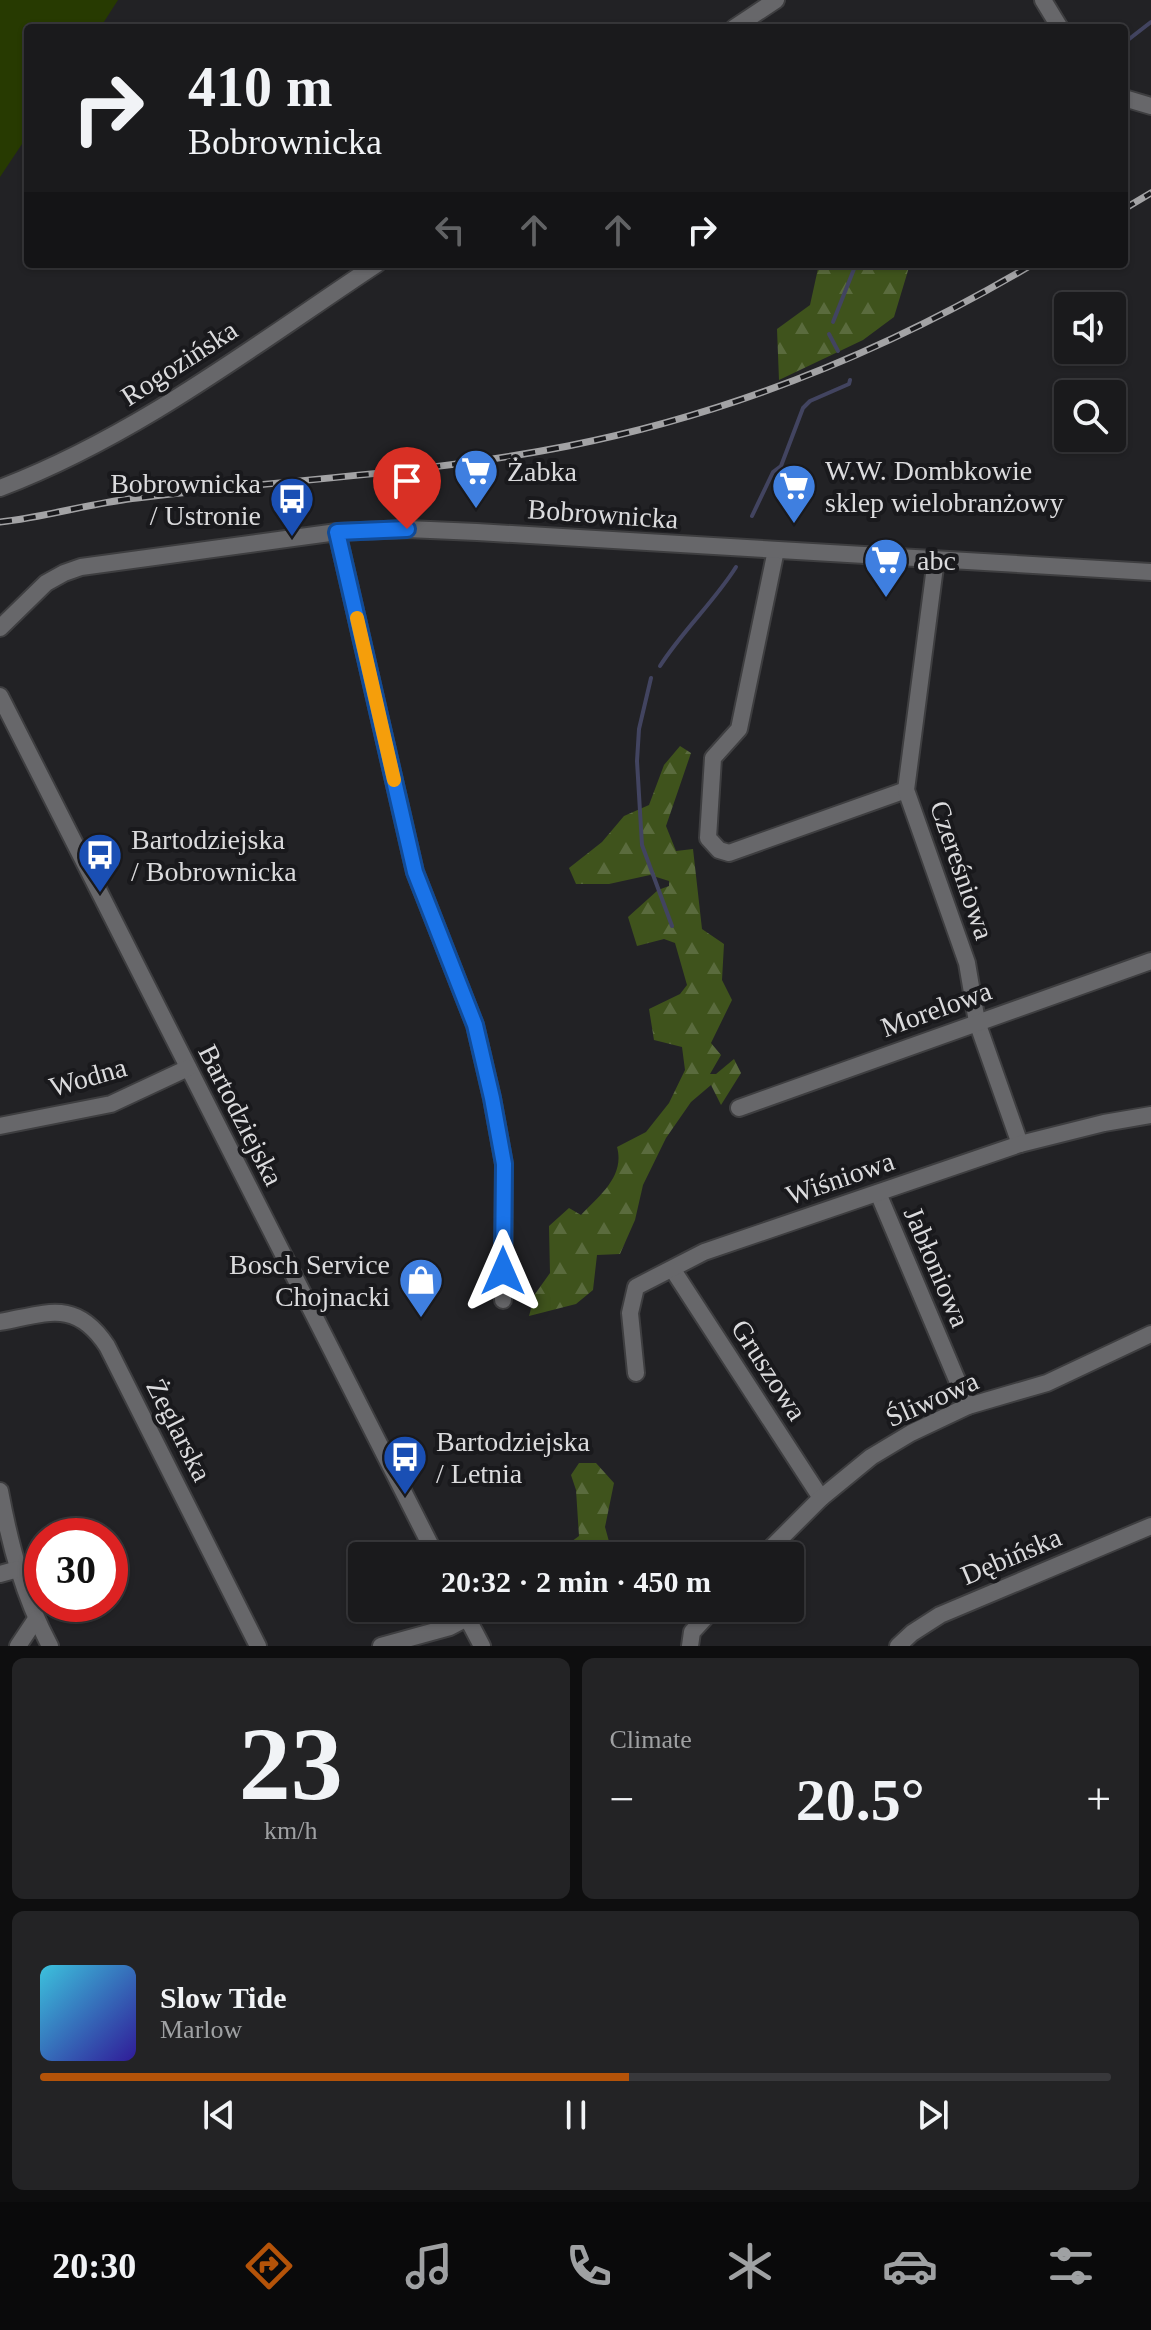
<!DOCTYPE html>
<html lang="en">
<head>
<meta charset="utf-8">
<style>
	body { margin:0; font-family:"Times New Roman",serif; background:#232325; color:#f1f3f6; height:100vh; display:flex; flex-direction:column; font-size:30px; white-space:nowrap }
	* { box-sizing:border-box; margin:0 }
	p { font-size:26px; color:#9fa1a3 }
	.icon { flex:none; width:44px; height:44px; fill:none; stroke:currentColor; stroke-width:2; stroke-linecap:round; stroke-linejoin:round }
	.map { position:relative; height:1646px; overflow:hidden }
	.panel { display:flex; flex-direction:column; gap:12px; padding:12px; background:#0e0e0f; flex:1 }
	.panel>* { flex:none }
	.banner { position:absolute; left:24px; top:24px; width:1104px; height:244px; border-radius:8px; box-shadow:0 2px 6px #0004,0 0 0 2px #38383b; background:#1a1a1c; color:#f1f3f6; overflow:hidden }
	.buttons { position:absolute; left:1054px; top:292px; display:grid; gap:16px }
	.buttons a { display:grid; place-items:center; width:72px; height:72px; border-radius:8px; background:#1a1a1c; box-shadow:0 2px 6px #0004,0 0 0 2px #38383b; font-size:40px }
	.speed { position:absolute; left:24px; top:1518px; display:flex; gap:16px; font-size:40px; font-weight:700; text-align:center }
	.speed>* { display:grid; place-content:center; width:104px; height:104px; border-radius:50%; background:#1a1a1c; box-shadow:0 2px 6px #0004,0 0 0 2px #38383b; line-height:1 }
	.speed .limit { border:12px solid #d22; background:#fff; color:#111 }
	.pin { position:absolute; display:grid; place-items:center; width:68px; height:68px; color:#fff; margin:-82px -34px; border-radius:50% 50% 50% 0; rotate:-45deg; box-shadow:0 0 8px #0007 }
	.pin .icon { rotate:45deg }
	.me { position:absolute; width:88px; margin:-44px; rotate:0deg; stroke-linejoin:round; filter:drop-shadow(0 0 6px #0008) }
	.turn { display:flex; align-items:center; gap:28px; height:168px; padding:0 32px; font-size:36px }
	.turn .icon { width:104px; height:104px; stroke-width:2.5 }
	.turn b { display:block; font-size:56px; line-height:68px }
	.lanes { display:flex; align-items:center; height:76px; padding:0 32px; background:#0003; justify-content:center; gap:40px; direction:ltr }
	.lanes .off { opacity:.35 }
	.big { font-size:60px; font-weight:700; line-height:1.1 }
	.panel .tile { flex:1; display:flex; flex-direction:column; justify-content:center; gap:12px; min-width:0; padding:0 28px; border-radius:12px; background:#232325 }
	.panel .dial { align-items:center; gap:0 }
	.dial b { font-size:104px; line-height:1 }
	.song { display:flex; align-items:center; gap:24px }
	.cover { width:96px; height:96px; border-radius:12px; background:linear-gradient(135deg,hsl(190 70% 55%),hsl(250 70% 35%)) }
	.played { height:8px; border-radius:4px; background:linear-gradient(90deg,#b45309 55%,#38383b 55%) }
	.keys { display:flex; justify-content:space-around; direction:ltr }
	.heat { display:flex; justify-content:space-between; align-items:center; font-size:44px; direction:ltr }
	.panel .tiles { flex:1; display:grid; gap:12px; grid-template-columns:1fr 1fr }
	.tile:last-child { grid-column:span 2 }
	.trip { position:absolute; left:348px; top:1542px; width:456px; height:80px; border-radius:8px; background:#1a1a1c; box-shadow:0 2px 6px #0004,0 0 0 2px #38383b; font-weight:700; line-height:80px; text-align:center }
	.tabs { display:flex; height:128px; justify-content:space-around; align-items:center; background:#0a0a0b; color:#9fa1a3 }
	.tabs .icon { width:56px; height:56px }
	.tabs .selected { color:#b45309 }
	.tabs b { font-size:36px; color:#f1f3f6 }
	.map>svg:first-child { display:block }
</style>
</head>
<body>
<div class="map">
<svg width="1151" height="1646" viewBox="0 0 1151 1646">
	<defs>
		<pattern id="forest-firs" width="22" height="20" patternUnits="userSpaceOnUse" patternTransform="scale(2)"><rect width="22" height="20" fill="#3f531c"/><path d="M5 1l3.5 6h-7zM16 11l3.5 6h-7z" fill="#5a6b3d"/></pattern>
	</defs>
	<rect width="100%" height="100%" fill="#222225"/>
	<!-- green -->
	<path fill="#273a01" d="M0 0H118L100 28H28V135L0 177Z"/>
	<!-- forest -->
	<g fill="url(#forest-firs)">
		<path d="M819 264H910L894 317 863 340 779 380 777 329 810 305Z"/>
		<path d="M680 746 691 753 666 826 676 851 693 849 702 929 724 944 722 980 732 1000 711 1043 721 1055 710 1074H716L734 1059 741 1073 721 1105 711 1085 691 1102 666 1138 643 1185 635 1220 620 1254 597 1255 593 1290 576 1304 529 1316 535 1294 550 1273 549 1226 569 1208 581 1215C600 1195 625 1176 617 1147L646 1132 669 1103 685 1070 682 1047 654 1040 649 1009 680 994 687 985 675 943 664 939 637 946 628 917 658 890 669 886V881L650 875 609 884H576L569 868 602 842 624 816 649 805 664 765Z"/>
		<path d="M579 1463H596L614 1483 605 1527 613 1556H563L560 1550 579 1536 576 1490 571 1475Z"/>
	</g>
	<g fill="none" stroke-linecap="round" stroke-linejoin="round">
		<!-- stream -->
		<g stroke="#424460" stroke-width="4">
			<path d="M1124 43 1151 22"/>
			<path d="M833 322 856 264"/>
			<path d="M829 334 838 351"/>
			<path d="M752 516 773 472 781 466 803 408 810 401 849 384 850 380"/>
			<path d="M660 666C683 630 714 602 736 567"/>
			<path d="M651 678 639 729 637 761 642 845 672 926"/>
		</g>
		<!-- minor casing -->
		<g stroke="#3e3e40" stroke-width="20">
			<g id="minor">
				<path d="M1043 0 1060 28"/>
				<path d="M734 28 776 0"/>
				<path d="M1124 98 1151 106"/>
				<path d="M0 488C137 436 256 344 377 264"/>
				<path d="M337 532 415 872 475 1025 492 1098 504 1164 503 1300"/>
				<path d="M776 550 739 729 713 758 708 838 719 850 729 853 906 790"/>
				<path d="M936 559 906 790 967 963 977 1022 1020 1144"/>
				<path d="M0 628 46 583 64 573 81 567 337 532 407 529 477 532 1151 572"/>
				<path d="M0 696 436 1556"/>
				<path d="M739 1108 1151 961"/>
				<path d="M0 1126 111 1104 188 1068"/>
				<path d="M878 1193 968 1406"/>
				<path d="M673 1270 821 1498"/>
				<path d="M0 1322C48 1313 76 1299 107 1346L258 1646"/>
				<path d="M636 1373 630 1313 636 1287 704 1252 1020 1144 1104 1123 1151 1115"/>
				<path d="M0 1491C10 1546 24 1597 50 1646"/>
				<path d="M763 1556 821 1498 871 1457 911 1433 968 1406 1047 1383 1151 1334"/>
				<path d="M0 1574 18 1569"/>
				<path d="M462 1608 482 1646"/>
				<path d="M18 1646 36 1619"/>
				<path d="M381 1646 450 1627 467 1618"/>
				<path d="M690 1646 692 1632 714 1608"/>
				<path d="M898 1646 912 1633 940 1615 1151 1526"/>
			</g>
		</g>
		<!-- minor -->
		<use href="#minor" stroke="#67676a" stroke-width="16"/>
		<!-- rail casing -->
		<g stroke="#a3a3a5" stroke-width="7">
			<g id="rail">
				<path d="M1124 209 1151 193"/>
				<path d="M0 522C46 517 91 503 137 498 280 480 426 474 568 446 734 413 888 350 1033 264"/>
			</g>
		</g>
		<!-- rail -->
		<use href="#rail" stroke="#19191c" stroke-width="4" stroke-dasharray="12" stroke-linecap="butt"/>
	</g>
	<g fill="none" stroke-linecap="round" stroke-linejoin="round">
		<!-- route casing -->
		<g stroke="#114b97" stroke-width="20">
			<path id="route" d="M407 529 337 532 415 872 475 1025 492 1098 504 1164 503 1271"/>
		</g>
		<!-- route -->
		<use href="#route" stroke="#1a73e8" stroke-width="14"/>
		<!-- slow -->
		<path stroke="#f59e0b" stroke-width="14" d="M357 618 394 780"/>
	</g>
	<!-- icons -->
	<defs>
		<g id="supermarket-pin" transform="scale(2.3)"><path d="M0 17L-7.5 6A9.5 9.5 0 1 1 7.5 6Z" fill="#3f7fe0" stroke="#19191c"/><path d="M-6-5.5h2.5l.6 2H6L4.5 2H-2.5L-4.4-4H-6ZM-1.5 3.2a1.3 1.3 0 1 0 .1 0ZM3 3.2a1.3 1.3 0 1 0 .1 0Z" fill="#fff"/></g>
		<g id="bus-pin" transform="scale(2.3)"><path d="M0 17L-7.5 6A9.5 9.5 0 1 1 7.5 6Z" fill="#1a4fb4" stroke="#19191c"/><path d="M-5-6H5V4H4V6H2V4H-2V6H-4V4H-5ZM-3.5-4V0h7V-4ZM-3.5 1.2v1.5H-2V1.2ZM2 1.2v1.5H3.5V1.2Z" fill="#fff"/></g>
		<g id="shop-pin" transform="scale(2.3)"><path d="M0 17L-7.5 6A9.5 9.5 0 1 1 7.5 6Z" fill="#3f7fe0" stroke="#19191c"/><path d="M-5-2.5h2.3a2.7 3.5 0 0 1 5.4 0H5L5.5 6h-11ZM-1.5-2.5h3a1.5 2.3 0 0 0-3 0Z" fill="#fff"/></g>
	</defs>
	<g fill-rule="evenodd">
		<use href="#supermarket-pin" x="476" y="471"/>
		<use href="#supermarket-pin" x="794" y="486"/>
		<use href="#bus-pin" x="292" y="499"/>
		<use href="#supermarket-pin" x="886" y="560"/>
		<use href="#bus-pin" x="100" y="855"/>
		<use href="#shop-pin" x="421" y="1280"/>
		<use href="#bus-pin" x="405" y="1457"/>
	</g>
	<g text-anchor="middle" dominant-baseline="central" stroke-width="8" stroke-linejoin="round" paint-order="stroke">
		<!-- street labels -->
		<g font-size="28" fill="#dbdbdd" stroke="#19191c">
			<text transform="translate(179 363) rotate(-33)">Rogozińska</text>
			<text transform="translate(603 514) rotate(4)">Bobrownicka</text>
			<text transform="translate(962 870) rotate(71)">Czereśniowa</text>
			<text transform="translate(936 1009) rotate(-20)">Morelowa</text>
			<text transform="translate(88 1077) rotate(-16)">Wodna</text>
			<text transform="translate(241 1115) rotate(63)">Bartodziejska</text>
			<text transform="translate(840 1178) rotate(-19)">Wiśniowa</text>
			<text transform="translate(937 1267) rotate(67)">Jabłoniowa</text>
			<text transform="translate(769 1370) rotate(57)">Gruszowa</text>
			<text transform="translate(932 1399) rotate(-24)">Śliwowa</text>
			<text transform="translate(179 1430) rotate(63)">Żeglarska</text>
			<text transform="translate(1011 1556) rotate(-23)">Dębińska</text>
		</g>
		<!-- poi labels -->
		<g font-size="28" fill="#dbdbdd" stroke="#19191c" text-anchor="start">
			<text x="825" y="470">W.W. Dombkowie<tspan x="825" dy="32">sklep wielobranżowy</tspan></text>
			<text x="507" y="471">Żabka</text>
			<text x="261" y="483" text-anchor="end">Bobrownicka<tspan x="261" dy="32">/ Ustronie</tspan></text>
			<text x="917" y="560">abc</text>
			<text x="131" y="839">Bartodziejska<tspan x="131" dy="32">/ Bobrownicka</tspan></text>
			<text x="390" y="1264" text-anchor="end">Bosch Service<tspan x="390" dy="32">Chojnacki</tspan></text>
			<text x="436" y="1441">Bartodziejska<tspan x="436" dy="32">/ Letnia</tspan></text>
		</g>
	</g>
</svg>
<div class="buttons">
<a><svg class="icon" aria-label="sound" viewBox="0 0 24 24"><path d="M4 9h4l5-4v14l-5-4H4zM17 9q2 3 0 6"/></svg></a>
<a><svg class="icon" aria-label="search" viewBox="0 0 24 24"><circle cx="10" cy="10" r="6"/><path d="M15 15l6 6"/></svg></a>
</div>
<div class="speed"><div class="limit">30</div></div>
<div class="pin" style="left:407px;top:529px;background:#d93025"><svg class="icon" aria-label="arrive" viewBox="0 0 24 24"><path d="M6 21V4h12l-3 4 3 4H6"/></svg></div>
<svg class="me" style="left:503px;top:1271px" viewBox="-20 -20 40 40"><path d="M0-17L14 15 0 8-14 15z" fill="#1a73e8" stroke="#fff" stroke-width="4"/></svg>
<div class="trip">20:32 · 2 min · 450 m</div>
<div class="banner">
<div class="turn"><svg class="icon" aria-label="right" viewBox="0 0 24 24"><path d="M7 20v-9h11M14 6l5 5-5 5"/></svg><div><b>410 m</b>Bobrownicka</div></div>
<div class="lanes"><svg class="icon off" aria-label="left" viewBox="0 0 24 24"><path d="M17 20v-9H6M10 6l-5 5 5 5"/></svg><svg class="icon off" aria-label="ahead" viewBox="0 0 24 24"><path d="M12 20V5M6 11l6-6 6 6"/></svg><svg class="icon off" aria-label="ahead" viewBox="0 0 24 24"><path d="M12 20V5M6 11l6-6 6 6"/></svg><svg class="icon" aria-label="right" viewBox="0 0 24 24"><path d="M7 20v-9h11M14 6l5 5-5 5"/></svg></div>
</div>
</div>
<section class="panel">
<div class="tiles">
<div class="tile dial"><b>23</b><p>km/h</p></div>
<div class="tile"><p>Climate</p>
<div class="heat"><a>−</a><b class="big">20.5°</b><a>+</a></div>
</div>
<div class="tile">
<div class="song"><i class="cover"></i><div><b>Slow Tide</b><p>Marlow</p></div></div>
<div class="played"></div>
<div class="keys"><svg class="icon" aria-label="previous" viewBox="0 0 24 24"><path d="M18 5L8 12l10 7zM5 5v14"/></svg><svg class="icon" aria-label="pause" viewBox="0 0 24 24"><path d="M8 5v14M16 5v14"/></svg><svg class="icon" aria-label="next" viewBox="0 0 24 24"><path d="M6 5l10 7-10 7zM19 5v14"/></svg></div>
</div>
</div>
</section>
<nav class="tabs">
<b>20:30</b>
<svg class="icon selected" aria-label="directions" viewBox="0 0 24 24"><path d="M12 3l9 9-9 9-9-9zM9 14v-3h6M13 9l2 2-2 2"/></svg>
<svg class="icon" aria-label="music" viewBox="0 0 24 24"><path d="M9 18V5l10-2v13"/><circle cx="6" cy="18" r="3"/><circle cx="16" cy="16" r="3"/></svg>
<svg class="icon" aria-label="phone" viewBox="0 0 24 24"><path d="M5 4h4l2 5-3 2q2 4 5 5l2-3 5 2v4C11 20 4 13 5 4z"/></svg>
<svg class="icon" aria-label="climate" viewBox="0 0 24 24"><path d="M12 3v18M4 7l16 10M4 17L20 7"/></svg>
<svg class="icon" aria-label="car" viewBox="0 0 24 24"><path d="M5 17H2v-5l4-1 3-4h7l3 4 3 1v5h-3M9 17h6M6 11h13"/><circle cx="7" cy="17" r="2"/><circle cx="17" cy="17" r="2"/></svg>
<svg class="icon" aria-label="filters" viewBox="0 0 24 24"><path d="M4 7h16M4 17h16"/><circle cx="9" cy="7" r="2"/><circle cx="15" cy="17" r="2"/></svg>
</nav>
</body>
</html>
